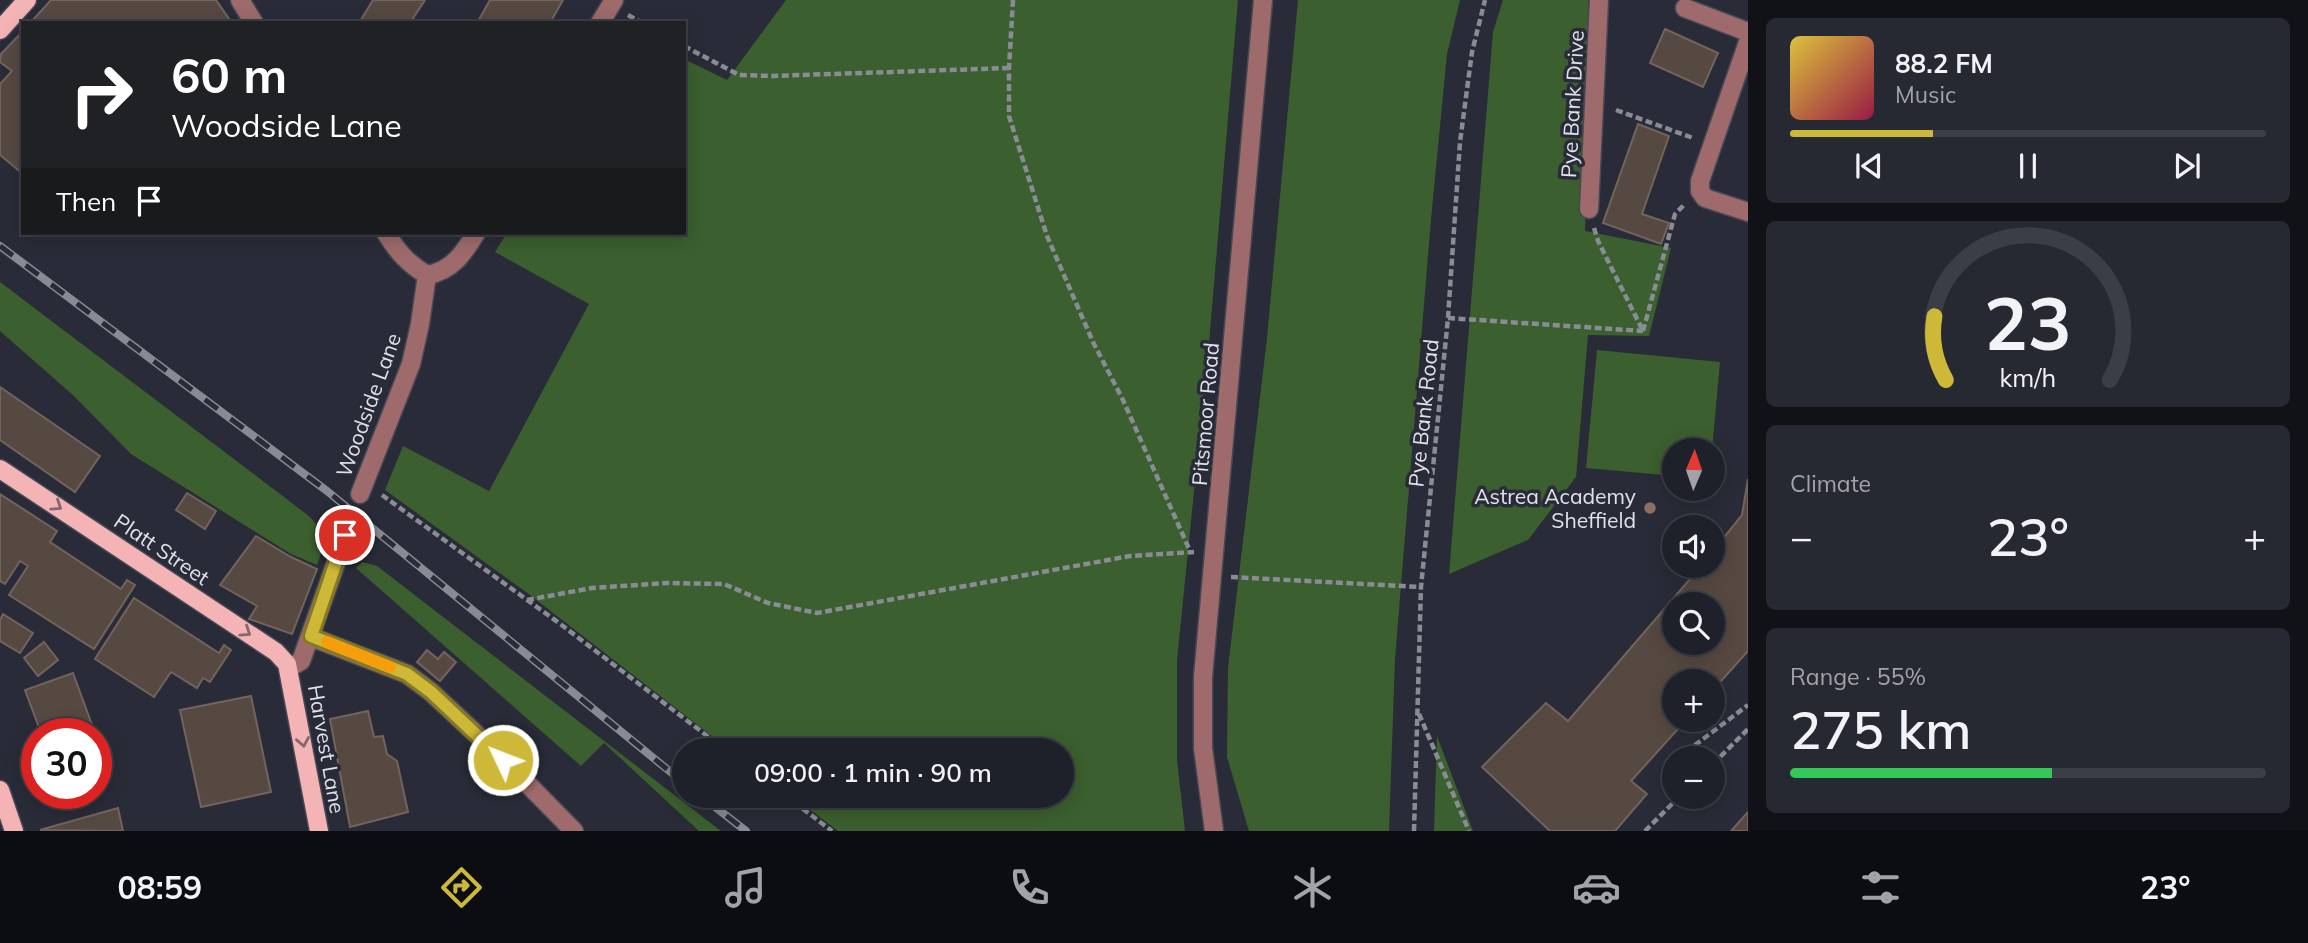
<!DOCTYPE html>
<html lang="en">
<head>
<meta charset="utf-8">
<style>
	body { margin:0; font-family:Mulish,sans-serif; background:#272932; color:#f1f3f6; height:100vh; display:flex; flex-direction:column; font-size:26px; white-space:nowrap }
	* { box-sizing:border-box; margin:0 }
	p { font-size:23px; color:#a1a3a8 }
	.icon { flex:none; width:38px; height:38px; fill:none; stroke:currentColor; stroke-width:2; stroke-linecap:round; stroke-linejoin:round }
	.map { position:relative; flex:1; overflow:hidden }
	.side { display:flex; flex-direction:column; gap:18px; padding:18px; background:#111217; width:560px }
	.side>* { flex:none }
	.top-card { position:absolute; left:21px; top:21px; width:665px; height:214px; border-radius:0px; box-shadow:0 4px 18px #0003,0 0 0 2px #3c3e47; background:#202124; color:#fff; overflow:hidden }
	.needle { width:46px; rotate:2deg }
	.fabs { position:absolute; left:1662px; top:438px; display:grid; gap:14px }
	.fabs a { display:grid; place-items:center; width:63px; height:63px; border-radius:50%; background:#1f212a; box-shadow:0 4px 18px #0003,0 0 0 2px #3c3e47; font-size:35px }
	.speed { position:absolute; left:21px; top:718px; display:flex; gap:14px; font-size:35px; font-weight:700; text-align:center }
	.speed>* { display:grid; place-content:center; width:91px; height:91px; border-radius:50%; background:#1f212a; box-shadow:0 4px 18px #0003,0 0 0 2px #3c3e47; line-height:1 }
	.speed .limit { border:10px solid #d22; background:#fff; color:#111 }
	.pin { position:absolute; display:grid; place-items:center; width:60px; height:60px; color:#fff; margin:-30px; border:4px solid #fff; border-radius:50%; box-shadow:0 2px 7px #0007 }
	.me { position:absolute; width:77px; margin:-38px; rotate:313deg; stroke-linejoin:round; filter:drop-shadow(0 0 5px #0008) }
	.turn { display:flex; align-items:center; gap:24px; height:147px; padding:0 35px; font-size:32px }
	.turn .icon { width:91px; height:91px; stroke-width:2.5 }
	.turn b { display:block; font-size:49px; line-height:60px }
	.then { display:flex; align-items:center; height:66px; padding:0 35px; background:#0003; gap:14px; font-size:26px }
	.big { font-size:52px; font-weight:600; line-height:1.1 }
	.side .card { flex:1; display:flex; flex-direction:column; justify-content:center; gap:10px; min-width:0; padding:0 24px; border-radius:10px; background:#272932 }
	.side .dial { align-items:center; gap:0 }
	.dial svg { height:182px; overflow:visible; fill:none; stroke:#3c3e47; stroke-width:7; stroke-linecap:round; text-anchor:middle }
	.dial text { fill:#f1f3f6; stroke:none }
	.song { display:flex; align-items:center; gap:21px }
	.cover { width:84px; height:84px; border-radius:10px; background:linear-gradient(135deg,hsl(50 70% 55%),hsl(340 70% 35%)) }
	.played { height:7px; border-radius:4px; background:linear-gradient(90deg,#ceb838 30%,#3c3e47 30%) }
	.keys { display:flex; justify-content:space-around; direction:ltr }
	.heat { display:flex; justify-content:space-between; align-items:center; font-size:38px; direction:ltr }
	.charge { height:10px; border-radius:5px; background:linear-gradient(90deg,#34c759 55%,#3c3e47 0) }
	.trip { position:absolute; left:672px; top:738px; width:402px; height:70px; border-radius:35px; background:#1f212a; box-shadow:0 4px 18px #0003,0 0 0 2px #3c3e47; font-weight:600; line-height:70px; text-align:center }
	.dock { display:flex; height:112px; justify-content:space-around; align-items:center; background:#0c0d11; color:#a1a3a8 }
	.dock .icon { width:49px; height:49px }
	.dock .selected { color:#ceb838 }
	.dock b { font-size:32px; color:#f1f3f6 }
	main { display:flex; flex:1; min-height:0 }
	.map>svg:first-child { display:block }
</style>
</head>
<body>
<main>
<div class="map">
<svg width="1748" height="831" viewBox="0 0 1748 831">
	<rect width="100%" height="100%" fill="#292c38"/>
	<!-- green -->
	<g fill="#3b5f2e">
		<path d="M786 0H1238L1209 343 1177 660V760L1185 831H838L792 796H1062V751H731L530 595 385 490 403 446 489 491 589 304 495 252 507 233H684V59L727 80Z"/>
		<path d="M1298 0H1460L1447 54 1431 219 1395 659 1389 831H1249L1227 757 1228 668 1267 338Z"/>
		<path d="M1503 0H1588L1592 45 1585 231 1671 248 1649 336 1588 335 1576 477 1528 540 1449 574 1493 32Z"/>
		<path d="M0 282 309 516 327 537 317 565 291 554 131 454 74 396 0 331Z"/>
		<path d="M1597 350 1720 362 1712 450H1675V476L1586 468Z"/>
		<path d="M362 562 377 566 721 831H699L604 743 581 766 356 568Z"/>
		<path d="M1437 736 1473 831H1434Z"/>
	</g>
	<!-- building -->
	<g fill="#564942" stroke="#72645c" stroke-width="2" fill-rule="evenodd">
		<path d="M51 0H216L232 23H30Z"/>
		<path d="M373 0H425L410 23H359Z"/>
		<path d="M490 0H563L550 23H477Z"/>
		<path d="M1665 29 1718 53 1703 87 1650 63Z"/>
		<path d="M23 31V174L0 155V84L12 71 0 62 1 54Z"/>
		<path d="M1638 124 1669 136 1642 214 1669 223 1661 244 1603 223Z"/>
		<path d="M0 387 100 456 75 492 0 440Z"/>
		<path d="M1748 479V651L1713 690V681H1675V719H1687L1631 781 1647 794 1615 831H1550L1482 767 1546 703 1568 721 1702 565H1713V551L1742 515ZM1675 604H1713V642H1675Z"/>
		<path d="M187 493 216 511 205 529 176 510Z"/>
		<path d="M0 494 57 531 50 542 121 589 127 580 135 585 94 649 9 595 28 566 20 561 5 584 0 581Z"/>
		<path d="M256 536 291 557 317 569 292 634 249 619 257 606 220 585Z"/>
		<path d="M134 598 219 653 224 645 231 650 210 682 203 678 197 688 171 672 154 697 95 659Z"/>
		<path d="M3 614 33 633 20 653 0 641V620Z"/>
		<path d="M44 642 58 660 38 676 24 658Z"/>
		<path d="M427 650 438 659 444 652 456 662 440 681 417 662Z"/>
		<path d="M73 673 95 733H41L25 690Z"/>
		<path d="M251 696 271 792 201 807 180 710Z"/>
		<path d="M368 711 374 737 383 736 387 754 397 761 408 812 350 827 330 719Z"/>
		<path d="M96 737 110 776 102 779 96 764Z"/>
		<path d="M118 808 123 831 40 830Z"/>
		<path d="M1748 812V831H1731Z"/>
	</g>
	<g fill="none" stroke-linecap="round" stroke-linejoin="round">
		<!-- minor casing -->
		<g stroke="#464955" stroke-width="21">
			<g id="minor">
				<path d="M240 0 254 23"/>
				<path d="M1685 8 1748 32"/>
				<path d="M600 23 614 0"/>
				<path d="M1748 42 1700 181V191L1705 198 1748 212"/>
				<path d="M1589 209 1599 0"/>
				<path d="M386 233C397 251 408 264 427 275"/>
				<path d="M427 275C452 271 464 253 476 233"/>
				<path d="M360 494 411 364 420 324 427 275"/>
				<path d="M311 637 407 674 431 692 503 759 574 831"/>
				<path d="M289 668 301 661 346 535"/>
				<path d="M1214 831 1203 748V677L1263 0"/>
			</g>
		</g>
		<!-- major casing -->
		<g stroke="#464955" stroke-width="21">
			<g id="major">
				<path d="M0 30 27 0"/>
				<path d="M0 469 276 652 287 664 319 831"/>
				<path d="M0 790 14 831"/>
			</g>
		</g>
		<!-- path -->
		<g stroke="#898c95" stroke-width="4.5" stroke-dasharray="7 3.5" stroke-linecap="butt">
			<path d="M1013 0 1009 68V116L1047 236 1093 342 1123 400 1190 551"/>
			<path d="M628 15 642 23"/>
			<path d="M684 46 739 75 772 76 1009 68"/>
			<path d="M1616 110 1693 138"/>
			<path d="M1594 228 1598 241 1643 331"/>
			<path d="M1448 318 1643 331"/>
			<path d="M1643 331 1675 214 1685 204"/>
			<path d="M382 495 559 623 727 751"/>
			<path d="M1231 577 1421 587"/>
			<path d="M527 600 592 588 667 583 724 584 768 603 817 613 1130 556 1194 552"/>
			<path d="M1419 714 1469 831"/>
			<path d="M1678 758 1748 705"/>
			<path d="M1673 762 1675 761"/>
			<path d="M1713 764 1748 729"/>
			<path d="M786 796 832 831"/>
			<path d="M1414 831 1421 587 1448 318 1460 142 1472 52 1485 0"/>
			<path d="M1645 831 1680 796"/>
		</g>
		<!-- minor -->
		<use href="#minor" stroke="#9e6a6b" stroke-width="18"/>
		<!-- major -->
		<use href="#major" stroke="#f4b4b5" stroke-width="18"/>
		<!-- rail casing -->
		<g stroke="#888a94" stroke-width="8">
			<g id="rail">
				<path d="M0 246 327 491 684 783"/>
				<path d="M701 796 746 831"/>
			</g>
		</g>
		<!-- rail -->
		<use href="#rail" stroke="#292c38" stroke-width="5" stroke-dasharray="16" stroke-linecap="butt"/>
	</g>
	<!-- one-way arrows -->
	<defs><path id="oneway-chevron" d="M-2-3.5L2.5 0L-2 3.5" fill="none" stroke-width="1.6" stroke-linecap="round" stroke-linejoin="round" transform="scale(1.75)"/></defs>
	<g stroke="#846970">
		<use href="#oneway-chevron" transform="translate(57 506) rotate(34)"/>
		<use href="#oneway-chevron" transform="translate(246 632) rotate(34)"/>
		<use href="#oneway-chevron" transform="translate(303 742) rotate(80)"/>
	</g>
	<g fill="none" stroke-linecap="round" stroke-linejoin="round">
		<!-- route casing -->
		<g stroke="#867824" stroke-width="18">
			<path id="route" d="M345 535 311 636 407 674 431 692 503 760"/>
		</g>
		<!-- route -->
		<use href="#route" stroke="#ceb838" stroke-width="12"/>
		<!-- slow -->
		<path stroke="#f59e0b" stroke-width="12" d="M327 642 390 667"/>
	</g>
	<!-- markers -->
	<circle fill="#8d6e63" stroke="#292c38" stroke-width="2.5" cx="1650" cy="508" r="7"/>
	<g text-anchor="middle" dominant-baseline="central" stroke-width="7" stroke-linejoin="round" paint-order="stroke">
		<!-- street labels -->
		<g font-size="21" fill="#e1e3eb" stroke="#292c38">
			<text transform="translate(1572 104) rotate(-87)">Pye Bank Drive</text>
			<text transform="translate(368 405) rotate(-70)">Woodside Lane</text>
			<text transform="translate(1423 413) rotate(-84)">Pye Bank Road</text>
			<text transform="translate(1205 414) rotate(-85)">Pitsmoor Road</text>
			<text transform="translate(162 549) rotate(34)">Platt Street</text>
			<text transform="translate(327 749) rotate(80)">Harvest Lane</text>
		</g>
		<!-- poi labels -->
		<g font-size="21" fill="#e1e3eb" stroke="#292c38" text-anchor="end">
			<text x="1636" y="496">Astrea Academy<tspan x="1636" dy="24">Sheffield</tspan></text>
		</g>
	</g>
</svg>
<div class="fabs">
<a><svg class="needle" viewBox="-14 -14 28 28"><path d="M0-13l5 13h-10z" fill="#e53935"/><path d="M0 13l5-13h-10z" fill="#a1a3a8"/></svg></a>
<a><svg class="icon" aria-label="sound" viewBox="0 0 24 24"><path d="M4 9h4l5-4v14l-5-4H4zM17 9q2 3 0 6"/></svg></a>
<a><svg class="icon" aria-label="search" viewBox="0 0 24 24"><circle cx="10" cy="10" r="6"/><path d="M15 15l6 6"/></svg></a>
<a>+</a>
<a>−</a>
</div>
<div class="speed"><div class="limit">30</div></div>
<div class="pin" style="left:345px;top:535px;background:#d93025"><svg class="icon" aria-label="arrive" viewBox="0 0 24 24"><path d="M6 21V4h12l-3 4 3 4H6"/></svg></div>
<svg class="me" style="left:503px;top:760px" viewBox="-20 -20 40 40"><circle r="17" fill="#ceb838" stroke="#fff" stroke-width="3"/><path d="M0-11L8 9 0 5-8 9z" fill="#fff"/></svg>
<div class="trip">09:00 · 1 min · 90 m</div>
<div class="top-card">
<div class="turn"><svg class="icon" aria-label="right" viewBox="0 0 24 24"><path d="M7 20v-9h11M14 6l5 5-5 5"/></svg><div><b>60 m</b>Woodside Lane</div></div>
<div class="then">Then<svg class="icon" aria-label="arrive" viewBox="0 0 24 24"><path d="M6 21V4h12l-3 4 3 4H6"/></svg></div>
</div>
</div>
<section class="side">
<div class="card">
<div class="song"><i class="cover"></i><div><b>88.2 FM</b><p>Music</p></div></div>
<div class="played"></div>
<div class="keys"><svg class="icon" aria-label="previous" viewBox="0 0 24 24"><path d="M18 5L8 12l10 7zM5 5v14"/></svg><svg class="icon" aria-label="pause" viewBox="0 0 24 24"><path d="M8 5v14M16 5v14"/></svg><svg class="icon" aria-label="next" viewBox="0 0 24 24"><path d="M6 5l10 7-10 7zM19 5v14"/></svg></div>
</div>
<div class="card dial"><svg viewBox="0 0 100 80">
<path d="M14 69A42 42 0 1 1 86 69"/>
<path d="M14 69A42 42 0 0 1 9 41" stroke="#ceb838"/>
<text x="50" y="56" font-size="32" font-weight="700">23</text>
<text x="50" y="72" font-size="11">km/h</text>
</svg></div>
<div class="card"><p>Climate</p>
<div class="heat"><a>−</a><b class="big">23°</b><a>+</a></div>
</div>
<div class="card"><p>Range · 55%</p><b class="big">275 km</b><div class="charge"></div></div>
</section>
</main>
<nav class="dock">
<b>08:59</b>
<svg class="icon selected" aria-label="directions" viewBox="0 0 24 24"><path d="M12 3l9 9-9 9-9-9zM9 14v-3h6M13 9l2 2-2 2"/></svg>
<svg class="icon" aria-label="music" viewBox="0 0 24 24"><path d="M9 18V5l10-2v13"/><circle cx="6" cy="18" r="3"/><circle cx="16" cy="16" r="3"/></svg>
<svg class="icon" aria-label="phone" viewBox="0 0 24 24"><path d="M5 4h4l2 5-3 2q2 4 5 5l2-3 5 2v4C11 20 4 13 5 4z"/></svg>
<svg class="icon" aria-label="climate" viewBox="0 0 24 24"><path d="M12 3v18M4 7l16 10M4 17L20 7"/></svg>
<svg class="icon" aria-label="car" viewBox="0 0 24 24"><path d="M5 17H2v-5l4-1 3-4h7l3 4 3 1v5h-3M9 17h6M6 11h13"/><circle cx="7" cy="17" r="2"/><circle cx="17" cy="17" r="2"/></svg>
<svg class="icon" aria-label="filters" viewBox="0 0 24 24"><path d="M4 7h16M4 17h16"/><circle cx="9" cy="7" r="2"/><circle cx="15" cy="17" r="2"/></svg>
<b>23°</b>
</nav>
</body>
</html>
